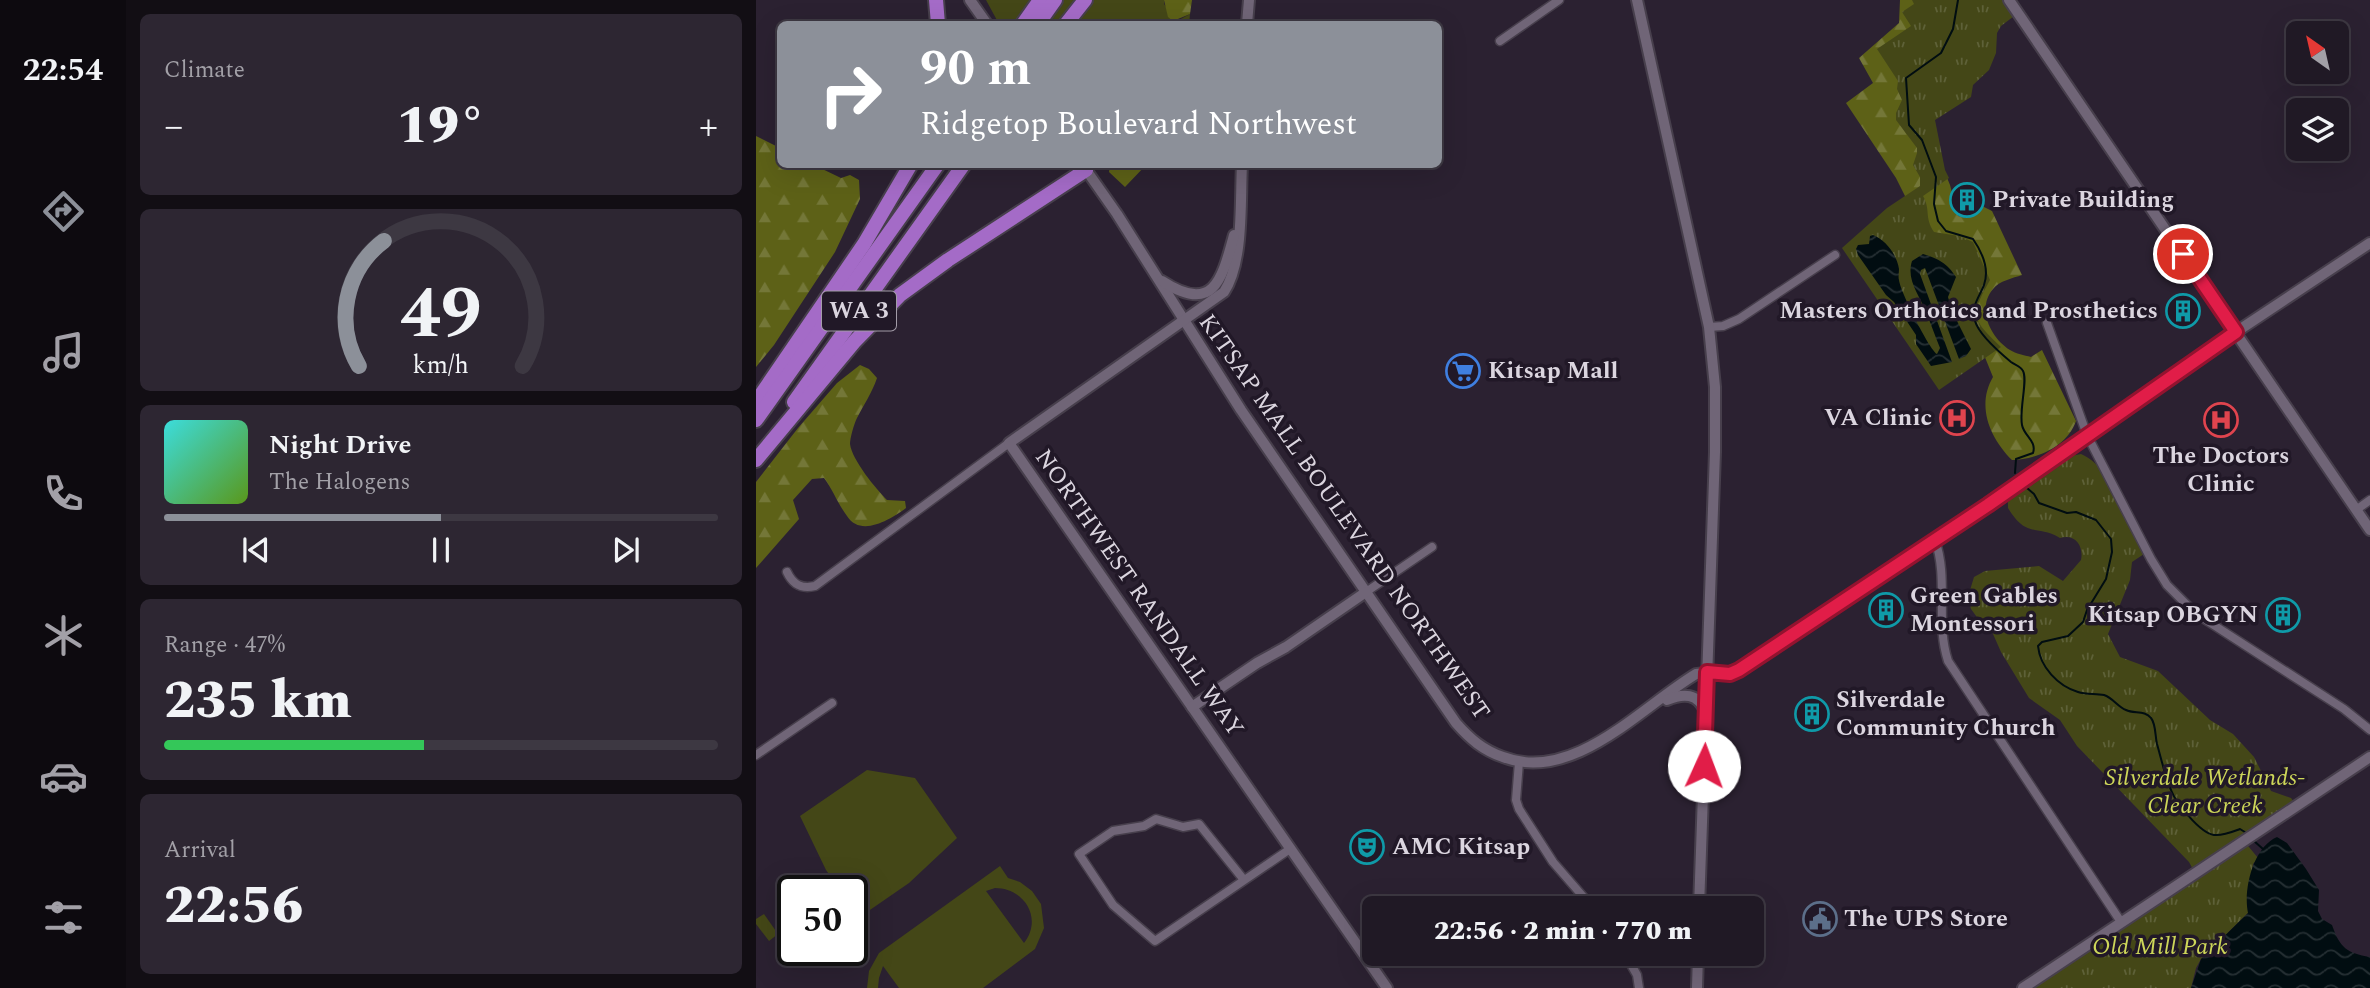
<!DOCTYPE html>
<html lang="en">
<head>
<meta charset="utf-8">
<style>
	body { margin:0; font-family:Spectral,serif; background:#2d2632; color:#f1f3f6; height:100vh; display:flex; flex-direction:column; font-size:26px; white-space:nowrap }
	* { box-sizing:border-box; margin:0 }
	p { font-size:23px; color:#a2a0a7 }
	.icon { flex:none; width:38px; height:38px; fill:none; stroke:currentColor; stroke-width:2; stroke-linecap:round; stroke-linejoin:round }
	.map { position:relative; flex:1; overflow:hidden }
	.drawer { display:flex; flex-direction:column; gap:14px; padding:14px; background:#120e14; width:630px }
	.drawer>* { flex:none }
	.hud { position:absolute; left:21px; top:21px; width:665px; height:147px; border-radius:10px; box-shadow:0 7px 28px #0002,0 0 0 2px #3d3842; background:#8c9099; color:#fff; overflow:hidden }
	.needle { width:46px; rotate:326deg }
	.controls { position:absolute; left:1530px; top:21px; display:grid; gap:14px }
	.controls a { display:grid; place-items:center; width:63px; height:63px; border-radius:10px; background:#201925; box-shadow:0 7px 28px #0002,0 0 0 2px #3d3842; font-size:35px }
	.speed { position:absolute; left:21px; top:875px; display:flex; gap:14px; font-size:35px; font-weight:700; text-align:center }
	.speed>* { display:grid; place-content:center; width:91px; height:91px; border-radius:50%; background:#201925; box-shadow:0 7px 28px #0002,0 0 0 2px #3d3842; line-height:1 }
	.speed .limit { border:4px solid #111; border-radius:10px; background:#fff; color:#111 }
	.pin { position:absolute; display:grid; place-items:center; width:60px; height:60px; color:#fff; margin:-30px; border:4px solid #fff; border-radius:50%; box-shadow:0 2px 7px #0007 }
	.me { position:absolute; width:77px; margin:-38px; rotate:2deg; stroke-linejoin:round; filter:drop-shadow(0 0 5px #0008) }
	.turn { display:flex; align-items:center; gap:24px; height:147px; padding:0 28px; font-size:32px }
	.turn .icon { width:91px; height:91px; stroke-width:2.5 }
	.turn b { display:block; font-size:49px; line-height:60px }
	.big { font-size:52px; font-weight:800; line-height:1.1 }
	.drawer .card { flex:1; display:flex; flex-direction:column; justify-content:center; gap:10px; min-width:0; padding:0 24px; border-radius:10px; background:#2d2632 }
	.drawer .dial { align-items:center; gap:0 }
	.dial svg { height:182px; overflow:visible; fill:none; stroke:#3d3842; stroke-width:7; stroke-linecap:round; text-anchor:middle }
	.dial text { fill:#f1f3f6; stroke:none }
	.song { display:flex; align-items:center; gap:21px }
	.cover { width:84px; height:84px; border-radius:10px; background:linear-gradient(135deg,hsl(180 70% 55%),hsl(90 70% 35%)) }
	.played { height:7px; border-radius:4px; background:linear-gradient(90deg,#8c9099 50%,#3d3842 50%) }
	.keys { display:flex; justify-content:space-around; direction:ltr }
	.heat { display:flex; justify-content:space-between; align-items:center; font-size:38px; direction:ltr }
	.charge { height:10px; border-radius:5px; background:linear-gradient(90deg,#34c759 47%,#3d3842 0) }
	.trip { position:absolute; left:606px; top:896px; width:402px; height:70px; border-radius:10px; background:#201925; box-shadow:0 7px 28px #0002,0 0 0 2px #3d3842; font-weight:800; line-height:70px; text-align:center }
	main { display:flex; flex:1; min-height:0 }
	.menu { display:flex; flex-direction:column; width:126px; justify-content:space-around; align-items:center; background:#0d0a0f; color:#a2a0a7 }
	.menu .icon { width:49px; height:49px }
	.menu .current { color:#8c9099 }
	.menu b { font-size:32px; color:#f1f3f6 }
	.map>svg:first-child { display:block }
</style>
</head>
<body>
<main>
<nav class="menu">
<b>22:54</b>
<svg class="icon current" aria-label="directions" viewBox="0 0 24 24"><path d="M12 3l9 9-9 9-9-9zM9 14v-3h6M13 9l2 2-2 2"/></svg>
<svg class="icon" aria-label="music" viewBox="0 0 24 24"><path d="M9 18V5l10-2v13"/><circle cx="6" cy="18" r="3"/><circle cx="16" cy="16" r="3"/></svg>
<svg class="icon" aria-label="phone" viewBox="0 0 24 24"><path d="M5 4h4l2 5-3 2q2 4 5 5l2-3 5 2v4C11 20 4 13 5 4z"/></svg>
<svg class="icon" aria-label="climate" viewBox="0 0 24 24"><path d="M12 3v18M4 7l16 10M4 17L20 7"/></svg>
<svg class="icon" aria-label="car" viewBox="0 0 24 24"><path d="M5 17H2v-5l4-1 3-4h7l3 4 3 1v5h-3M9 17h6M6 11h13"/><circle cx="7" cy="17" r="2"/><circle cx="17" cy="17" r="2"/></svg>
<svg class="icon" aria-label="filters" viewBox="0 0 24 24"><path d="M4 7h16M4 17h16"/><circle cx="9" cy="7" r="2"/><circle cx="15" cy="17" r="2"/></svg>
</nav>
<section class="drawer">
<div class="card"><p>Climate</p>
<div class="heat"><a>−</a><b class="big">19°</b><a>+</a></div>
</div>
<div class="card dial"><svg viewBox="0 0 100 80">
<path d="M14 69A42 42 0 1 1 86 69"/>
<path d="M14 69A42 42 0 0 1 25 14" stroke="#8c9099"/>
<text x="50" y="56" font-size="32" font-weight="700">49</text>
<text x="50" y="72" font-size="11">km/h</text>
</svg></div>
<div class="card">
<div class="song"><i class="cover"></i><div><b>Night Drive</b><p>The Halogens</p></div></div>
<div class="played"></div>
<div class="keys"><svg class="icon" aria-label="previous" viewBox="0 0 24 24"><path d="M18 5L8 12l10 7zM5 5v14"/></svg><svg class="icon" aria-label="pause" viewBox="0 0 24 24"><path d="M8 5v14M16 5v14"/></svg><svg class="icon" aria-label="next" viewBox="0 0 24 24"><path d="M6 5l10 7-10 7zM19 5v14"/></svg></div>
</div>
<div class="card"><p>Range · 47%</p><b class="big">235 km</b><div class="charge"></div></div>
<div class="card"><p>Arrival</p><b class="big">22:56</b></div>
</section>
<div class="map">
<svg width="1614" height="988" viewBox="0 0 1614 988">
	<defs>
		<pattern id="forest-firs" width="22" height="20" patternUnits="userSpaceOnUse" patternTransform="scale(1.75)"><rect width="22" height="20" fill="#5d6117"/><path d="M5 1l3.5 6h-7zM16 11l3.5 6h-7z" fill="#747738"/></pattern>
		<pattern id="park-tufts" width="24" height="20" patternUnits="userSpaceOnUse" patternTransform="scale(1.75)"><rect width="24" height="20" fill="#444717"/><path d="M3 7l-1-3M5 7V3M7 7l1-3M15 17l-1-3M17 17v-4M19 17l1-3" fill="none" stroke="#5e6138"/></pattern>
		<pattern id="water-waves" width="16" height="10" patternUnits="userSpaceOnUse" patternTransform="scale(1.75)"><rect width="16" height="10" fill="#010d11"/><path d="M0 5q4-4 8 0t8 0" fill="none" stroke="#252f33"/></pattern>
	</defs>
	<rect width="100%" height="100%" fill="#2b2131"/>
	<!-- grass -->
	<g fill="#444717" fill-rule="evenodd">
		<path d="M230 0H408V4L421 21 434 14 433 24H243Z"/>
		<path d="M111 770 159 778 201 838 153 883 111 912 99 911 96 907V891H85L70 870 44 816Z"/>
		<path d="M244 866 252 878 264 882 276 891 285 904 288 928 279 949 227 988H143L127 966 123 978 122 988H111L113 971 123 953ZM239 888C269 888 287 919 268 943L230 891Z"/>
		<path d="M8 914 22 934 13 941 0 924V919Z"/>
	</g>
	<!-- forest -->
	<g fill="url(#forest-firs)">
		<path d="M408 0H436L434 14 417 21 412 17Z"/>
		<path d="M1144 0H1238L1176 117 1187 168 1194 185 1202 216 1212 218 1218 202 1236 211 1266 275C1257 278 1243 281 1237 289 1220 309 1235 338 1254 350 1260 354 1268 355 1275 357L1286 350 1320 421C1311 447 1281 459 1256 460 1234 438 1220 406 1237 377L1226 350 1140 178 1090 103 1117 83 1103 58 1143 23Z"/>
		<path d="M0 136 24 148V164L58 165 85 178 94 175 103 180 104 199 79 252 18 345 0 367Z"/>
		<path d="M354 165V164L390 165 369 187 353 172Z"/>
		<path d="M104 365 113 369 121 378C116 393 108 404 101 418 98 424 94 438 94 444 96 460 120 489 131 500L149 501 150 508C135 519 105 538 91 516 82 504 77 490 68 478L56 479 37 500 43 519 0 568V482L42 428 81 383Z"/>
	</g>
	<!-- park -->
	<g fill="url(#park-tufts)">
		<path d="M1156 0H1253L1262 13 1245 26 1241 33 1240 53 1233 70 1217 85 1215 97 1179 120 1189 170 1193 178 1167 196C1175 210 1168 217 1178 232L1203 236 1217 242 1234 280C1214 316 1215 318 1245 347L1183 390 1086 248 1131 208 1164 186V177L1157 165 1161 153V148L1140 120V113L1146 100 1141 89 1142 81 1121 49 1155 26 1146 12 1158 4Z"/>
		<path d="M1325 454C1356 467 1376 523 1391 552L1376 562 1374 580 1352 634 1364 657 1402 671 1454 720 1477 734 1498 757 1515 791 1535 798 1541 806 1488 841 1502 858 1497 864 1492 913 1445 959 1440 968 1435 988H1267L1439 873 1433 862 1321 746 1304 720 1273 698 1245 652 1230 618 1223 620 1215 609 1212 597 1218 577 1229 571 1283 566 1307 581 1325 560C1328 546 1319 533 1304 538 1280 524 1271 539 1252 508V502L1257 497 1315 456Z"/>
	</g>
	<!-- water -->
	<g fill="url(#water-waves)">
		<path d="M1117 235C1130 240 1141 255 1143 269 1143 273 1142 277 1143 280 1144 291 1173 349 1181 354L1184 348C1179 336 1175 324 1170 312 1163 294 1150 280 1156 261L1167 254C1183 259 1191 263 1200 277L1192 297 1196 311 1215 349 1210 356 1203 359 1169 268 1165 270 1164 274 1196 362 1175 366 1160 344V335L1138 302 1130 295 1102 255 1100 249 1102 245 1113 244 1114 236Z"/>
		<path d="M1521 837 1531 843 1550 869 1563 890 1562 911 1566 919 1576 925C1584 948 1591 953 1614 957V988H1435L1445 959 1492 913C1487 890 1497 847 1521 837Z"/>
	</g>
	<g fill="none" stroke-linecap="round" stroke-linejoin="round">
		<!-- stream -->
		<g stroke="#010d11" stroke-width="2">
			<path d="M1202 0 1197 29 1185 53 1150 78 1153 125 1166 140 1180 177 1178 204 1182 221 1190 231 1217 239C1226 252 1234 268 1228 285 1224 296 1214 307 1219 321 1223 335 1243 352 1255 362 1259 365 1265 366 1267 371 1272 380 1263 409 1266 425 1268 436 1281 441 1277 453L1260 459 1259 473"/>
			<path d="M1271 488 1278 494 1283 503 1311 513 1320 512 1340 520 1355 539 1356 552 1350 579 1331 610 1327 622 1312 636 1286 642 1282 646C1284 667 1302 686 1322 692 1331 695 1340 693 1348 695 1357 698 1362 707 1370 710 1378 714 1389 710 1395 718 1400 724 1399 736 1401 744 1405 758 1409 776 1415 790 1420 803 1444 833 1458 835 1467 836 1476 832 1484 829L1492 834"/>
			<path d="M1498 841 1507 849"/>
		</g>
		<!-- street casing -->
		<g stroke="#473f4c" stroke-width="11">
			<g id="street">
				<path d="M744 41 803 0"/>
				<path d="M1291 323 1331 435 1395 559 1411 585 1439 613 1588 709 1614 730"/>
				<path d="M953 327 967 326 983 319 1079 255"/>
				<path d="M1600 510 1614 500"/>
				<path d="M1179 540C1193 579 1179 621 1192 661L1365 922"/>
				<path d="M31 572C37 585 46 589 59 586L253 443"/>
				<path d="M610 592 676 547"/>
				<path d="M0 755 76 703"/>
				<path d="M763 762 760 800 763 809 797 862 837 908"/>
				<path d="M488 880 443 824 427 827 400 819 388 826 357 831 323 854 357 905 399 941 534 849"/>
				<path d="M869 954 881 975 883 988"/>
			</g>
		</g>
		<!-- secondary casing -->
		<g stroke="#473f4c" stroke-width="14">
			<g id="secondary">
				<path d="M214 0 231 24"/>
				<path d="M881 0 953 327 959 387V452L943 908"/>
				<path d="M1253 0 1614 530"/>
				<path d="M491 24 493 0"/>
				<path d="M326 164 361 214 485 410 700 723C714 739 727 750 747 757 817 784 885 707 940 674 955 671 970 677 983 670L1232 505 1480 332 1614 243"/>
				<path d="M486 164C484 201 488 262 468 292L253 443 631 988"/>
				<path d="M406 281C458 315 466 279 478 235"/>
				<path d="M911 700C927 693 942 693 949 711"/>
				<path d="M436 707 501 663 530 647 610 592"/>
				<path d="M941 988 942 954"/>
				<path d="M1267 988 1614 757"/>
			</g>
		</g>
		<!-- highway casing -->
		<g stroke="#473f4c" stroke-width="18">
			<g id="highway">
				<path d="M180 0 182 24"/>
				<path d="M267 24 284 0"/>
				<path d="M282 24 299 0"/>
				<path d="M310 24 329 0"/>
				<path d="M0 402 108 244 155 164"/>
				<path d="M38 402 208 164"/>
				<path d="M0 420 182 164"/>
				<path d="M0 460 99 341 144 295 192 260 330 170"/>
			</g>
		</g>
		<!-- street -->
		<use href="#street" stroke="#706577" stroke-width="8"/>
		<!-- secondary -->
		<use href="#secondary" stroke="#706577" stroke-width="10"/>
		<!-- highway -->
		<use href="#highway" stroke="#a46bc7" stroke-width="14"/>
	</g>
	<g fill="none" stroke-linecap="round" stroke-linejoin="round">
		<!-- route casing -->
		<g stroke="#92132f" stroke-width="18">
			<path id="route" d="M948 766 951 672 974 674 983 670 1232 505 1480 332 1427 254"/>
		</g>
		<!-- route -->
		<use href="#route" stroke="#e11d48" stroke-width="12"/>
	</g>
	<!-- icons -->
	<defs>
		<g id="building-ring" transform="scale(1.75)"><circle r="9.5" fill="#211827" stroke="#0f9aa8" stroke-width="1.5"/><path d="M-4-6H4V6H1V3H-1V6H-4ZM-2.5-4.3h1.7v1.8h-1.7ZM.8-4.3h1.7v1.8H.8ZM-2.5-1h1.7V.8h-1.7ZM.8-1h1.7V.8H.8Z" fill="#0f9aa8"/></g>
		<g id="supermarket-ring" transform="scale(1.75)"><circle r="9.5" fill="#211827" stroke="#3f7fe0" stroke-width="1.5"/><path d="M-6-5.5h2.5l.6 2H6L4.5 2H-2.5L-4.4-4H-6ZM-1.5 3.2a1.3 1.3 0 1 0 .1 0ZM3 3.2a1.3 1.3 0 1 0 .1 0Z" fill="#3f7fe0"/></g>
		<g id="hospital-ring" transform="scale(1.75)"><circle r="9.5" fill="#211827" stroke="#e0444e" stroke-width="1.5"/><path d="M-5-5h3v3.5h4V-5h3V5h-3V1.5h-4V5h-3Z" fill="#e0444e"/></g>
		<g id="theatre-ring" transform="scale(1.75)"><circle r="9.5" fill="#211827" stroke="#0f9aa8" stroke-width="1.5"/><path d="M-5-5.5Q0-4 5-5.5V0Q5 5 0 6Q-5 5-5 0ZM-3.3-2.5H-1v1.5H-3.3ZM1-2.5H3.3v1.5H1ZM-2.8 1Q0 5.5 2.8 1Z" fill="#0f9aa8"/></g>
		<g id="civic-ring" transform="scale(1.75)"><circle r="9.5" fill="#211827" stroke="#5c6f8a" stroke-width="1.5"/><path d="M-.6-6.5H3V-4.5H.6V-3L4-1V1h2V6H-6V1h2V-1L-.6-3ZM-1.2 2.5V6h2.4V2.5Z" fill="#5c6f8a"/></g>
	</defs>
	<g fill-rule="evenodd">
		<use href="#building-ring" x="1211" y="200"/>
		<use href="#building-ring" x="1427" y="311"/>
		<use href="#supermarket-ring" x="707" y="371"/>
		<use href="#hospital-ring" x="1201" y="418"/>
		<use href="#hospital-ring" x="1465" y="420"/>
		<use href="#building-ring" x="1130" y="610"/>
		<use href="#building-ring" x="1527" y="615"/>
		<use href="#building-ring" x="1056" y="714"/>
		<use href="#theatre-ring" x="611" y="847"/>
		<use href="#civic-ring" x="1064" y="919"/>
	</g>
	<g text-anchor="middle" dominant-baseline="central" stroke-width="7" stroke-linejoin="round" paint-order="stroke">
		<!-- shield labels -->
		<rect fill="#211827" stroke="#a39ca8" stroke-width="2" x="66" y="291.5" width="74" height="39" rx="5"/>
		<g font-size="23" font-weight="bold" fill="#dbd5df">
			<text x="103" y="311">WA 3</text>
		</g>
		<!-- poi labels -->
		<g font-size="24" font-weight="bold" fill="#dbd5df" stroke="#211827" text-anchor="start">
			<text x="1236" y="200">Private Building</text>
			<text x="1402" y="311" text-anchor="end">Masters Orthotics and Prosthetics</text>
			<text x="732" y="371">Kitsap Mall</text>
			<text x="1176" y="418" text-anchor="end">VA Clinic</text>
			<text x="1465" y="456" text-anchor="middle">The Doctors<tspan x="1465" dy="28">Clinic</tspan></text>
			<text x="1154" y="596">Green Gables<tspan x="1154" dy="28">Montessori</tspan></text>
			<text x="1502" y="615" text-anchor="end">Kitsap OBGYN</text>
			<text x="1080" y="700">Silverdale<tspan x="1080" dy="28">Community Church</tspan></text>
			<text x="636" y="847">AMC Kitsap</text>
			<text x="1088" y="919">The UPS Store</text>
		</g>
		<!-- street labels -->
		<g font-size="24" fill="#dbd5df" stroke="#211827">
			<text transform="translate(588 517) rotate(55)">KITSAP MALL BOULEVARD NORTHWEST</text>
			<text transform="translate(383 593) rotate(55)">NORTHWEST RANDALL WAY</text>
		</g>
		<!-- park labels -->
		<g font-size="24" font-style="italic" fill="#cdd659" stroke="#211827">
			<text x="1449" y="778">Silverdale Wetlands-<tspan x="1449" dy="28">Clear Creek</tspan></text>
			<text x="1404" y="947">Old Mill Park</text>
		</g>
	</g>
</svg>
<div class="controls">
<a><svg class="needle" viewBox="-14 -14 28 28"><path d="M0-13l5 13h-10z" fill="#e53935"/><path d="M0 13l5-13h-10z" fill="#a2a0a7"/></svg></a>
<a><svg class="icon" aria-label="layers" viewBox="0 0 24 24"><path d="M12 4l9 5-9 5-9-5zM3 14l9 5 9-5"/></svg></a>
</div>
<div class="speed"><div class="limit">50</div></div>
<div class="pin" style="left:1427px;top:254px;background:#d93025"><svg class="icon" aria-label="arrive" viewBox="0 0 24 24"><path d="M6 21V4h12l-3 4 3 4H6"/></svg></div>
<svg class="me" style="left:948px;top:766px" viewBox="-20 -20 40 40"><circle r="19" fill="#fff"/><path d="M0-13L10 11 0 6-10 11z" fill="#e11d48"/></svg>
<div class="trip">22:56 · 2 min · 770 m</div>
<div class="hud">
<div class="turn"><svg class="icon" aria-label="right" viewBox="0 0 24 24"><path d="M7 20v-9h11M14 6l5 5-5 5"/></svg><div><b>90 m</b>Ridgetop Boulevard Northwest</div></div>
</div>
</div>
</main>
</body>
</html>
